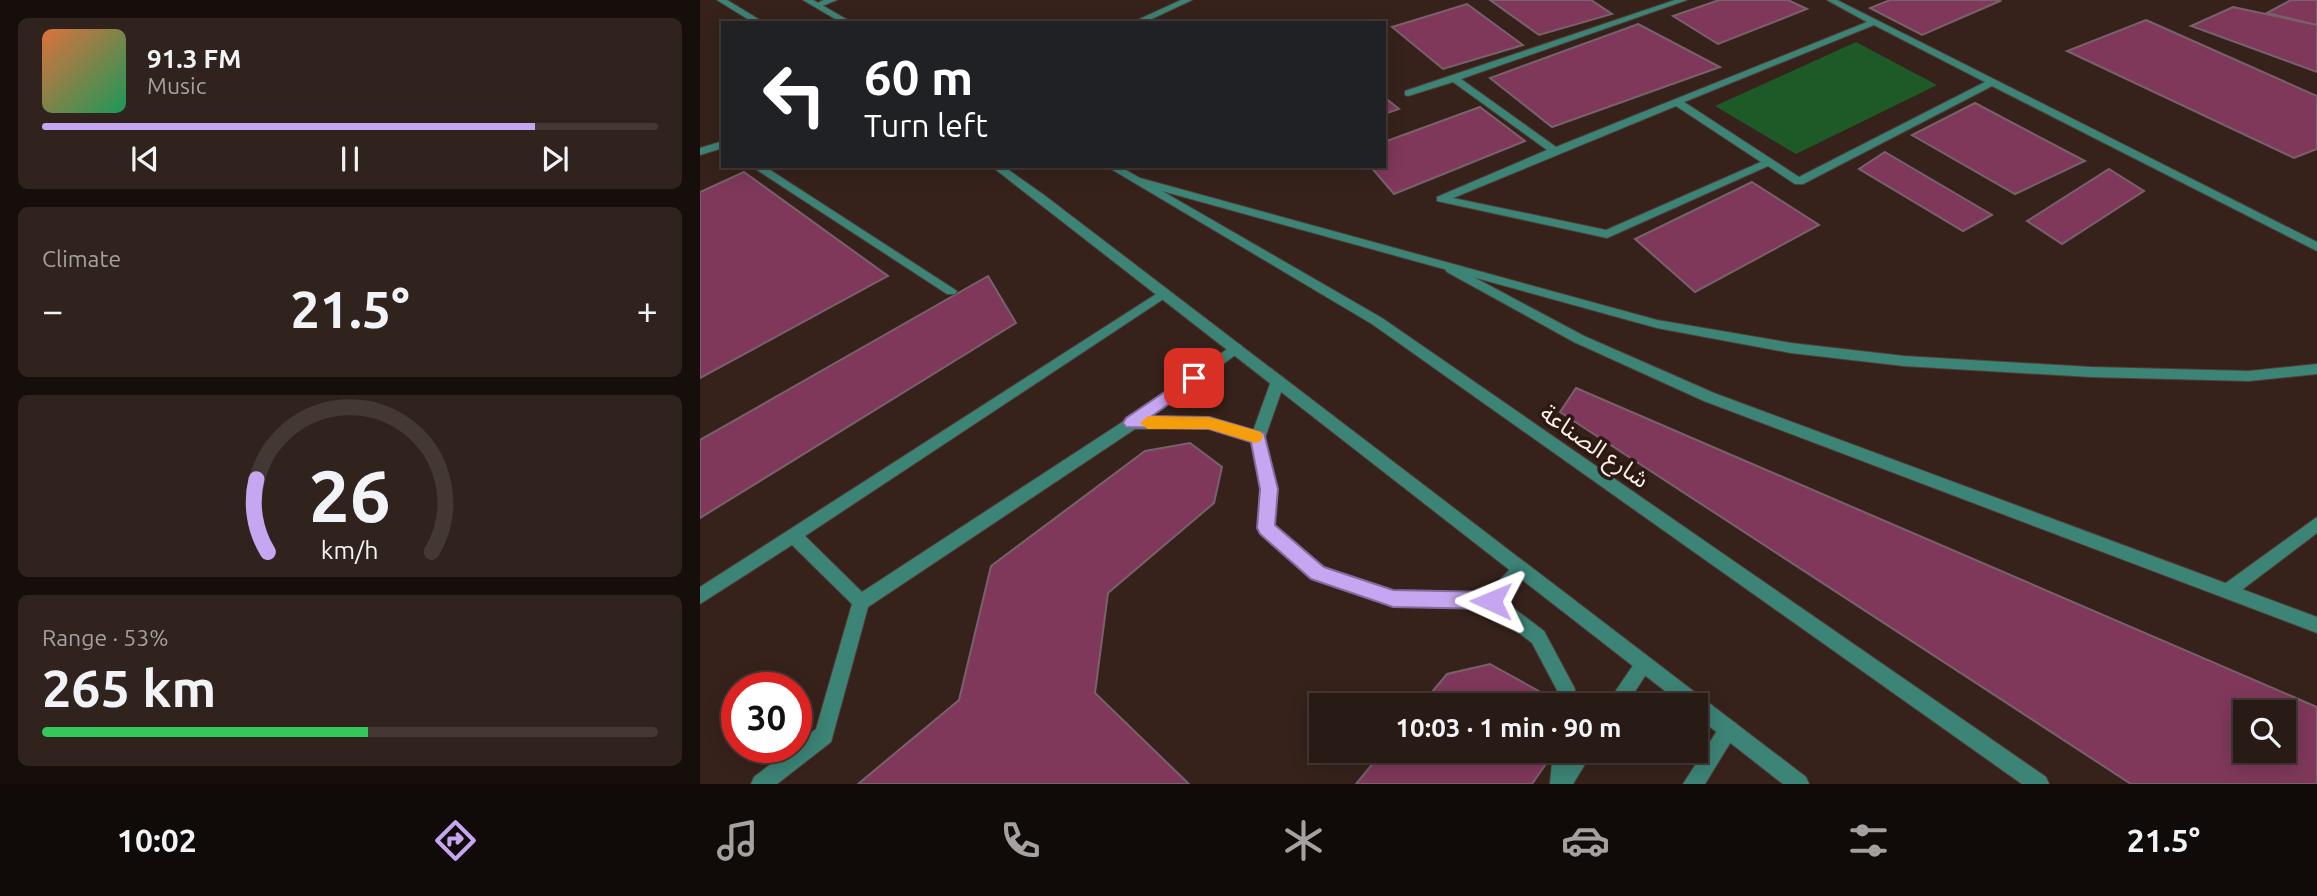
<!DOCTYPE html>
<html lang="en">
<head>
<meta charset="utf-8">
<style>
	body { margin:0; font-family:Ubuntu,"Noto Sans Arabic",sans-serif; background:#30231d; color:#f1f3f6; height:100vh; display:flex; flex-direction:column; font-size:26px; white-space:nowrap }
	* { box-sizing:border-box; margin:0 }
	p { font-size:23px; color:#a5a1a0 }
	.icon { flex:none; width:38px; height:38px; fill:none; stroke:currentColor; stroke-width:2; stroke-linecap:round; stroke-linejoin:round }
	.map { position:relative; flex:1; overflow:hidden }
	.details { display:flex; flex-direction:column; gap:18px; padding:18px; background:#160e0b; width:700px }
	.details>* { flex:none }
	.top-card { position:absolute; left:21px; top:21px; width:665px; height:147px; border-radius:0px; box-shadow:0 4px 18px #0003,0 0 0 2px #443834; background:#202124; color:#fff; overflow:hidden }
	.controls { position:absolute; left:1533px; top:700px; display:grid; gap:14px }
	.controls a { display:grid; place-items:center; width:63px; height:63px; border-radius:0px; background:#281a14; box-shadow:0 4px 18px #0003,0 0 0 2px #443834; font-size:35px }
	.speed { position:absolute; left:21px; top:672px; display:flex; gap:14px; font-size:35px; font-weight:700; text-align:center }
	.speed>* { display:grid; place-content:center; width:91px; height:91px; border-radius:50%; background:#281a14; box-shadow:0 4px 18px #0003,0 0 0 2px #443834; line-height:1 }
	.speed .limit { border:10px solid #d22; background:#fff; color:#111 }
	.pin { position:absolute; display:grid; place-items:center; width:60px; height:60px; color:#fff; margin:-30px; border-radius:14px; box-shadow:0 4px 10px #0006 }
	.me { position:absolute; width:77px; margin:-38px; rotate:271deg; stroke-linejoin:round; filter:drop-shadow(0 0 5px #0008) }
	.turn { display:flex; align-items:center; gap:24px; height:147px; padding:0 28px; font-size:32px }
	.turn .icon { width:91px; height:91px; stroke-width:2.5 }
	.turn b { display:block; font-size:49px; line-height:60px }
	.big { font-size:52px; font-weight:600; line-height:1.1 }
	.details .card { flex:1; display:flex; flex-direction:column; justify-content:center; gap:10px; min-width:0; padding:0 24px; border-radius:10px; background:#30231d }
	.details .dial { align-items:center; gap:0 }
	.dial svg { height:182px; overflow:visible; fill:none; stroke:#443834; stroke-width:7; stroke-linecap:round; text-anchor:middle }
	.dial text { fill:#f1f3f6; stroke:none }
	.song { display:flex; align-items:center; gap:21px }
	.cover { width:84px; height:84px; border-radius:10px; background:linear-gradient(135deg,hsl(20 70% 55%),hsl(150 70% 35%)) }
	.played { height:7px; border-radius:4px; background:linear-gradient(90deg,#c6a6f0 80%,#443834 80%) }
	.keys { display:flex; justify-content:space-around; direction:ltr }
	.heat { display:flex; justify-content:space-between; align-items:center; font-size:38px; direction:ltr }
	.charge { height:10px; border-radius:5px; background:linear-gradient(90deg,#34c759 53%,#443834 0) }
	.trip { position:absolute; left:609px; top:693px; width:399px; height:70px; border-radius:0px; background:#281a14; box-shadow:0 4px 18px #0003,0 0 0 2px #443834; font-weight:600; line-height:70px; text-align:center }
	.tab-bar { display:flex; height:112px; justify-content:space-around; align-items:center; background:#100a08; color:#a5a1a0 }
	.tab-bar .icon { width:49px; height:49px }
	.tab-bar .selected { color:#c6a6f0 }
	.tab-bar b { font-size:32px; color:#f1f3f6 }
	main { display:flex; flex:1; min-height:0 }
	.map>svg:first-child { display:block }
</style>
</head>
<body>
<main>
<section class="details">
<div class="card">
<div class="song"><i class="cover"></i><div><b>91.3 FM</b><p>Music</p></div></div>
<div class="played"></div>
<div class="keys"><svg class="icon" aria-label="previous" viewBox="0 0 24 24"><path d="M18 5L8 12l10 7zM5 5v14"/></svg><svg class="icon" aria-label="pause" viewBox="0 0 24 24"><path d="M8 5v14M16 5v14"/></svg><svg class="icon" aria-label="next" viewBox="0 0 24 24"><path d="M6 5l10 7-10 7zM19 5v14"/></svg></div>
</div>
<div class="card"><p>Climate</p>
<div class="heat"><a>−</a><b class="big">21.5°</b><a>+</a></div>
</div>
<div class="card dial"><svg viewBox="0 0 100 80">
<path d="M14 69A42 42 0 1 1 86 69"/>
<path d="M14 69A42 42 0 0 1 9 37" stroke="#c6a6f0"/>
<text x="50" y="56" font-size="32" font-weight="700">26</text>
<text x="50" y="72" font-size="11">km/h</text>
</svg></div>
<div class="card"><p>Range · 53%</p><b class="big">265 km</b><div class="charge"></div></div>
</section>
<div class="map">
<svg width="1617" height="784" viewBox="0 0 1617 784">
	<rect width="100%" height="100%" fill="#36221b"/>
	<!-- green -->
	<path fill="#1d5a28" d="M1156 42 1237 85 1096 154 1015 106Z"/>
	<!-- building -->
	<g fill="#7f385a" stroke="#78616b" stroke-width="2" fill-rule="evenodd">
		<path d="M790 0H891L912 14 839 35Z"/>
		<path d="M1019 0H1088L1107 9 1018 44 973 16Z"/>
		<path d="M1190 0H1297L1300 1 1222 35 1170 8Z"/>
		<path d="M1591 0H1617V25L1567 13Z"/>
		<path d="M767 4 823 45 743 69 692 27Z"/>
		<path d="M1533 7 1617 25V72L1491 26Z"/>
		<path d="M1446 20 1617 96V149L1594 158 1367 51Z"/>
		<path d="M938 24 1020 67 852 127 790 78Z"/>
		<path d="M684 97 699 109 684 114Z"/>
		<path d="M1275 103 1385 161 1315 194 1212 135Z"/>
		<path d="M780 107 825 141 694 194 670 166H684V142Z"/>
		<path d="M1185 152 1292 215 1263 231 1159 169Z"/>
		<path d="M1409 169 1444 191 1362 244 1327 221Z"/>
		<path d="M44 172 188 276 0 378V192Z"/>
		<path d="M1052 182 1119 225 995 292 935 239Z"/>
		<path d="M288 276 316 323 0 518V440Z"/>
		<path d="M876 388 1617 707V784H1431L860 412ZM1545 712H1584V751H1545Z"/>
		<path d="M490 443 522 467 514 503 408 593 395 693 489 784H158L259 700 291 566 445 451Z"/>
		<path d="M790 664 846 695 847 705H721L747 674Z"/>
		<path d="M683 751H855L832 784H656Z"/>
	</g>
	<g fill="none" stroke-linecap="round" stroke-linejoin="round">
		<!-- service casing -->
		<g stroke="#523e38" stroke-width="2">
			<path id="service" d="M1617 517V533L1535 595 1529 598 1523 595 1521 590 1523 585Z"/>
		</g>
		<!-- minor casing -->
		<g stroke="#523e38" stroke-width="2">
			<g id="minor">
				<path d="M124 0H137L117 8 113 5Z"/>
				<path d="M481 0H492L443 23H431Z"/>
				<path d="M975 0H987L761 79 856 147 1167 22 1127 0H1137L1617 242V251L1292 86 1103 184H1095L1068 166 907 238 737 201V197L847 150 753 82 708 96 705 95V91ZM1174 25 1285 82 1099 177 984 102ZM976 106 1061 162 906 230 753 198Z"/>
				<path d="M23 141V148L0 155V148Z"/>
				<path d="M51 166H64L257 291 255 294H247Z"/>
				<path d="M751 265 884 336 1014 393 1617 617V633L1004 401 874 342 747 272 745 269Z"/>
				<path d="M464 289 470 293 468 296 105 536 162 592 427 419 536 343 541 345 543 348 541 351 450 417H509L553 431 571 381 573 377H583L585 381 565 438 577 489 574 525 622 567 693 590 787 593 815 564 821 562 827 564 829 569 827 574 803 600 844 631 875 689 874 705H856L857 690 832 643 788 609 693 606 617 580 611 578 560 533 558 528 561 489 551 442 509 429H435L168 607 131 742 77 784H51L54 777 93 747H96V745L116 729 152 604 92 545 0 604V587Z"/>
				<path d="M944 655 950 658 953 664 926 705H906L938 658Z"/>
				<path d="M1029 721 1036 723 1038 730 1005 784H983L1022 723Z"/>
				<path d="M853 751H893L873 784H850Z"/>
			</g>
		</g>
		<!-- tertiary casing -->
		<g stroke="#523e38" stroke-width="2">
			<g id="tertiary">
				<path d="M17 0H27L65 23H54Z"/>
				<path d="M103 0H113L153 23H142Z"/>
				<path d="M291 166H303L344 195 1106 777 1109 784H1083L996 716V705H983Z"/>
				<path d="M406 166H419L440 178 957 320 1091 343 1204 356 1391 367 1549 371 1617 364V374L1549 381 1391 377 1204 366 1091 353 957 328 462 191 682 318 1346 777 1349 784H1322L672 324Z"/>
			</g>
		</g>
		<!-- service -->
		<use href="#service" fill="#3c8476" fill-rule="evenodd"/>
		<!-- minor -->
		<use href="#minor" fill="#3c8476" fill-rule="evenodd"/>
		<!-- tertiary -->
		<use href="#tertiary" fill="#3c8476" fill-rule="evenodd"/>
	</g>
	<!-- route -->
	<path fill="#c6a6f0" stroke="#816c9c" stroke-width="2" d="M494 372 500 374 502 378 500 382 452 416 509 417 564 433 578 489 575 525 624 567 693 590 791 592 798 594 801 601 798 607 791 609 693 607 611 579 560 534 557 528 560 489 551 442 509 429 426 427 423 423 426 418Z"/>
	<!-- slow -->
	<path fill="#f59e0b" d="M448 416 509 417 561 432 563 437 561 441 555 443 509 429H448L440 423Z"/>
	<g text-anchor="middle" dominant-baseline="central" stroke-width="7" stroke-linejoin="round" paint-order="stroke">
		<!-- street labels -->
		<g font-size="24" fill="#fbede8" stroke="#2c1912">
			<text transform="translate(895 446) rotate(35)">شارع الصناعة</text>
		</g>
	</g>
</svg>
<div class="controls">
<a><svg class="icon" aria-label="search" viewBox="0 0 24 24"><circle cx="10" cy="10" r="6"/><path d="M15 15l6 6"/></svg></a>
</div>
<div class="speed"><div class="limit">30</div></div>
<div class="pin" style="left:494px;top:378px;background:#d93025"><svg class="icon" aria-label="arrive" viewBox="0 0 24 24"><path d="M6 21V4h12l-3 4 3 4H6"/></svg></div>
<svg class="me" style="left:791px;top:601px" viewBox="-20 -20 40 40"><path d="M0-17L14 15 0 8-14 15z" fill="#c6a6f0" stroke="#fff" stroke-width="4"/></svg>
<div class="trip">10:03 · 1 min · 90 m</div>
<div class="top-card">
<div class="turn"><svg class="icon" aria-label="left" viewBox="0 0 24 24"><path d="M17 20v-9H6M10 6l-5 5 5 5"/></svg><div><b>60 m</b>Turn left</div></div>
</div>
</div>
</main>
<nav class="tab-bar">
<b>10:02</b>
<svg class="icon selected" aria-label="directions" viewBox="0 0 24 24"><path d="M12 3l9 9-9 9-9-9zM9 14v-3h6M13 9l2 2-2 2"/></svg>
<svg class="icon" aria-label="music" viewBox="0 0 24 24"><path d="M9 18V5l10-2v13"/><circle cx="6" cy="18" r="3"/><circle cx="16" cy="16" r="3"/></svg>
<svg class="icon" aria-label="phone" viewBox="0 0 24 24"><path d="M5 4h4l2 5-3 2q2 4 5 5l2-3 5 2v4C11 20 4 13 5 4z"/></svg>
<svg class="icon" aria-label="climate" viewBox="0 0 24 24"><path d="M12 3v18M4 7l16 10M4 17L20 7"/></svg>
<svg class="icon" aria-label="car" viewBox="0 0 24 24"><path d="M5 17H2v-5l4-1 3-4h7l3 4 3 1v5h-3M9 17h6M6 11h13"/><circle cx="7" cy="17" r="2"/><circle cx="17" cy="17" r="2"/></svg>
<svg class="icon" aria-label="filters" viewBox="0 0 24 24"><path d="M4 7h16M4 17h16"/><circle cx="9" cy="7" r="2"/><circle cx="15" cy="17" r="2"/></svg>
<b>21.5°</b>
</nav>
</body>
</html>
